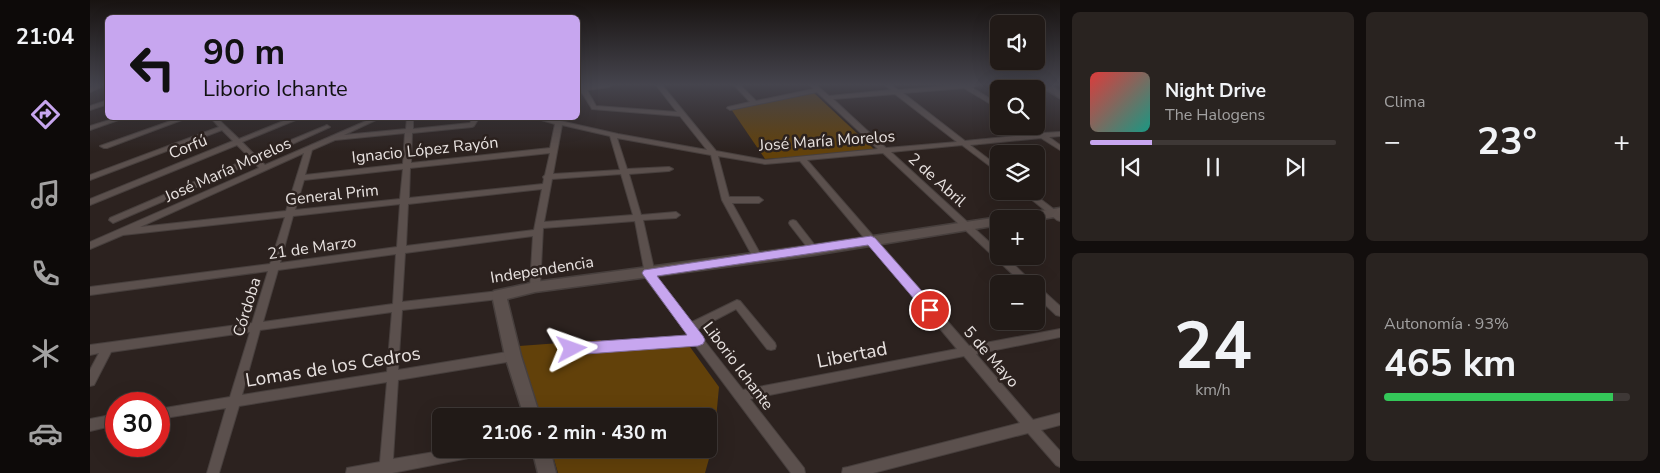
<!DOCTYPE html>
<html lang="es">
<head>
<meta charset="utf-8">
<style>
	body { margin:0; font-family:"Nunito Sans",sans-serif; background:#292320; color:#f1f3f6; height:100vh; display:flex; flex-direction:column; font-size:19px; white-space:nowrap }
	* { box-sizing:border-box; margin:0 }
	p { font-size:16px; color:#a2a1a1 }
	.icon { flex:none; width:28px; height:28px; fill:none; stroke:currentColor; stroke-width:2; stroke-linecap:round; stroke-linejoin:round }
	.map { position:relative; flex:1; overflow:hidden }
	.drawer { display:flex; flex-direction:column; gap:12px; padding:12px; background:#120e0d; width:600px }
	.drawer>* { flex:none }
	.guide { position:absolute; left:15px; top:15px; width:475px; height:105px; border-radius:8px; box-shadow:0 5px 20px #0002,0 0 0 1px #3e3836; background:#c7a6ef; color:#111; overflow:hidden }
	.tools { position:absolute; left:900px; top:15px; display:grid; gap:10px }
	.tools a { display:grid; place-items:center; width:55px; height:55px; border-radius:8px; background:#211a17; box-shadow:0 5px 20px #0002,0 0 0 1px #3e3836; font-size:25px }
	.speed { position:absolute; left:15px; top:392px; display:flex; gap:10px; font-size:25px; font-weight:700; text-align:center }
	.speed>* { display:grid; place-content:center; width:65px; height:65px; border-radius:50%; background:#211a17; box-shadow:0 5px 20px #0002,0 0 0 1px #3e3836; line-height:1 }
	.speed .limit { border:8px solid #d22; background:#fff; color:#111 }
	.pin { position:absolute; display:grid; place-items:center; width:42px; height:42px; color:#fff; margin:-21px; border:2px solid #fff; border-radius:50%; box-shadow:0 1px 5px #0007 }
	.me { position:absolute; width:55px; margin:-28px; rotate:86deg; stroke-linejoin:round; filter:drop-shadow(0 0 4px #0008) }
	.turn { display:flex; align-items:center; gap:18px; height:105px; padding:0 15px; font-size:22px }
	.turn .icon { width:65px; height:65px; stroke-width:2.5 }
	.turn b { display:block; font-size:35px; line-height:42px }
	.big { font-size:38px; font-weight:700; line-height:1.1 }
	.drawer .widget { flex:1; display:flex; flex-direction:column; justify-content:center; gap:8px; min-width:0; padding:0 18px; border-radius:8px; background:#292320 }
	.drawer .dial { align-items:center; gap:0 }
	.dial b { font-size:65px; line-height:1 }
	.song { display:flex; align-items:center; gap:15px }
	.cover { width:60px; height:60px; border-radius:8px; background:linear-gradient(135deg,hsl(0 70% 55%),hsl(170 70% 35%)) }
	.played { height:5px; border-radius:2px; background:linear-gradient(90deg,#c7a6ef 25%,#3e3836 25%) }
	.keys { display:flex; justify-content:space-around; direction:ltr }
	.heat { display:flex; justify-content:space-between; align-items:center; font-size:28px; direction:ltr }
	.charge { height:8px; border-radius:4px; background:linear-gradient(90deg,#34c759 93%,#3e3836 0) }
	.drawer .tiles { flex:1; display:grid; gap:12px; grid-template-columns:repeat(2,1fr) }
	.trip { position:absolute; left:342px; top:408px; width:285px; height:50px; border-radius:8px; background:#211a17; box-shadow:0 5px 20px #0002,0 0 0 1px #3e3836; font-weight:700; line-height:50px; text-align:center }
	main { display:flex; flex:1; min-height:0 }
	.dock { display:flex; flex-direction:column; width:90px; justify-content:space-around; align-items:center; background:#0d0a09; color:#a2a1a1 }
	.dock .icon { width:35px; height:35px }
	.dock .active { color:#c7a6ef }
	.dock b { font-size:22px; color:#f1f3f6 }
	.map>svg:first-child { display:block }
</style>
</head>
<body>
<main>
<nav class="dock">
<b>21:04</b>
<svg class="icon active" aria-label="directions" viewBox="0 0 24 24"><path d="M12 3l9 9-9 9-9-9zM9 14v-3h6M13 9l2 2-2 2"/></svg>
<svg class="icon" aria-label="music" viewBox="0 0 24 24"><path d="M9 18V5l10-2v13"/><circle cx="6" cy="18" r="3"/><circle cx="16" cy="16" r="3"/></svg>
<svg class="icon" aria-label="phone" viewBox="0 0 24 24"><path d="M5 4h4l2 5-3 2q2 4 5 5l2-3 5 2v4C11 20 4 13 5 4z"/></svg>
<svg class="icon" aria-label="climate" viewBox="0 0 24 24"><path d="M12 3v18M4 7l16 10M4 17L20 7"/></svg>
<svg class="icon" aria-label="car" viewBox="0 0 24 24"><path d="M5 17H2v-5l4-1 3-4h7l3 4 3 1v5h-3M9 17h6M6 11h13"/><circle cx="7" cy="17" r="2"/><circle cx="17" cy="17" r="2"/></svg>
</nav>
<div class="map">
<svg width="970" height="473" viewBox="0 0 970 473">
	<rect width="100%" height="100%" fill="#2c221f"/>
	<!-- green -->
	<g fill="#62410a">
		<path d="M724 93 787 152 675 159 641 109Z"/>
		<path d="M511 340 512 348 595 340 629 387 624 441 615 473H468L461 449H619V416H450L429 346Z"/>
	</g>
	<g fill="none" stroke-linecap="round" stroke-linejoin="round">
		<!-- street casing -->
		<g stroke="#473f3d" stroke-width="2">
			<g id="street">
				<path d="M3 85H9L11 87 0 92V88L4 86Z"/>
				<path d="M488 85H494L495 86 522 85 519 87 497 90 506 106 587 112 566 85H572L626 151 675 160 788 149 727 92 640 110 637 108 638 107 660 102 644 85H650L666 101 724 89 720 85H726L739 96 801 90 795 85H801L808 90 868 85H888L887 86 881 87 909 104V109L874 88 813 93 875 141 945 134 935 126H943L953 133 970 132V136L959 137 970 145V150L951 138 880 145 909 167V173L872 145 801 152 909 251V256H915L944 284H933L793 153 717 160 879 346 970 329V337L886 354 943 420 970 413V425L951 430 970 451V467L966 465 938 433 783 473H752L753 468 758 467 930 423 874 356 660 399 714 468 715 473H701L605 345 482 354 478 352 477 349 478 346 482 344 599 336 556 279 545 221 453 228 450 287 448 290H442L440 287 443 236 315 253 312 302 409 291 412 292 414 295 412 298 409 299 312 310 308 370 423 351 427 353 428 356 427 359 423 361 308 380 303 459 362 449H400L398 453 394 455 302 473H256L257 468 290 462 297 382 149 406 129 473H117L136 408 69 419V409L140 397 160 332 21 352 4 385 0 386V370L9 353 0 355V345L162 323 178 271 0 295V287L180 264 195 217 33 235 0 249V242L169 168 164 162 23 223 19 220 20 218 160 158 147 145 0 205V199L143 141 132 130 0 180V175L129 127 121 118H127L149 139 201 118H209L208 119 152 142 165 155 235 126 237 125 240 127 169 159 175 165 283 118H290L254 135 316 129 317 118H323V129L380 123 383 118H389L384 126 382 127 322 133 321 163 460 148 465 124 448 119 447 118H457L528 134 617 150 590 116 502 109 491 91 488 90 489 87ZM805 94 867 142 796 148 743 99ZM472 125 520 136 530 170 463 174ZM315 133 313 164 215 175 222 150 245 140ZM527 138 621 155 632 200 664 259H670L672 257 642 203H669L673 200 669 197H639L628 156 675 164 710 161 867 349 653 390 606 330 646 309 677 349 681 350 685 349 686 346 685 343 650 301 647 300 600 323 566 278 553 220 586 218 590 215 586 212 551 215 539 174 579 171 583 169 579 167 537 169ZM214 153 196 211 50 227ZM460 153 455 175 453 177 454 179 453 184 319 198 320 168ZM313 169 310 199 205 210 214 180ZM531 174 543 215 454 222 462 179ZM452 189 444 230 316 246 318 204ZM310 204 307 247 190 263 203 216ZM306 254 303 304 173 322 188 270ZM302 312 297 372 152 395 170 330Z"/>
				<path d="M18 100V104L0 110V106Z"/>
				<path d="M26 118H34L0 130V126Z"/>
				<path d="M89 118H97L17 148H14L10 146Z"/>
				<path d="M931 191H940L970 214V221L967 220Z"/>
				<path d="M703 220 706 221 727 248 728 250 727 252H721L700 225 699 223 700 221Z"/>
				<path d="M946 286 949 287 970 306V316L966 315 946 296Z"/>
				<path d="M26 414V425L0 431V419Z"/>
			</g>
		</g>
		<!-- secondary casing -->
		<g stroke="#473f3d" stroke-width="3">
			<g id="secondary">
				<path d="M949 85H959L970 91V98Z"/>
				<path d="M970 208V216L946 220 918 219 924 215Z"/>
				<path d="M909 217 914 219H909V225L724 255 445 292 417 299 431 356 450 416H434L415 356 402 295 404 291 445 282 724 245Z"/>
				<path d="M442 449H460L466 473H448Z"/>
			</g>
		</g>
		<!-- street -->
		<use href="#street" fill="#5b504d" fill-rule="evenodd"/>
		<!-- secondary -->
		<use href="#secondary" fill="#5b504d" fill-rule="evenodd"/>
	</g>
	<!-- sky -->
	<linearGradient id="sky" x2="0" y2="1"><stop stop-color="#181311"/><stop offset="0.56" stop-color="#45444d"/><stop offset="1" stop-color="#45444d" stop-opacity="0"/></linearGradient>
	<rect width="970" height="151" fill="url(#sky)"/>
	<!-- route -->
	<path fill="#c7a6ef" stroke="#816c9b" d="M781 236 785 238 845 306 847 310 845 313H836L778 245 567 276 613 336 615 340 613 344 608 346 482 355 477 353 475 349 477 345 482 343 597 335 554 276 552 273 554 270Z"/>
	<g text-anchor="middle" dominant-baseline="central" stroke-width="5" stroke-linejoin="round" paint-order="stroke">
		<!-- street labels -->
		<g font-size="16" fill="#e8e2e0" stroke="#2c221f">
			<text transform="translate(737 141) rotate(-4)">José María Morelos</text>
			<text transform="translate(98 147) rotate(-22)">Corfú</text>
			<text transform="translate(335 150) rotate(-6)">Ignacio López Rayón</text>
			<text transform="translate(138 170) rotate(-24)">José María Morelos</text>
			<text transform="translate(847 180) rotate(42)">2 de Abril</text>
			<text transform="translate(242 195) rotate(-6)">General Prim</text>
			<text transform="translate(222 248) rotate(-8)">21 de Marzo</text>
			<text transform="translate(452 270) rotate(-9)">Independencia</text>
			<text transform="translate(157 307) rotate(-73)">Córdoba</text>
			<text transform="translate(901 357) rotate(49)">5 de Mayo</text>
			<text transform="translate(648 366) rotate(53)">Liborio Ichante</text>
		</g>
		<!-- near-street labels -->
		<g font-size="19" fill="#e8e2e0" stroke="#2c221f">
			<text transform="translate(762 355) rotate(-11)">Libertad</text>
			<text transform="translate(243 367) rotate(-9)">Lomas de los Cedros</text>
		</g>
	</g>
</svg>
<div class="tools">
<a><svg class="icon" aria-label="sound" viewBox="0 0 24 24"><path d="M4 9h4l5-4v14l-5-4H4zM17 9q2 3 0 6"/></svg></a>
<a><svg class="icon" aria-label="search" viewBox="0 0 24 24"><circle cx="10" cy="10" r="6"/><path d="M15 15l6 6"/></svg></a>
<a><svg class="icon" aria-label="layers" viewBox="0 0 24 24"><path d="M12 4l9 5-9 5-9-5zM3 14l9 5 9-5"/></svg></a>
<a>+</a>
<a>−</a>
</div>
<div class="speed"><div class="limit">30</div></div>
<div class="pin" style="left:840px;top:310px;background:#d93025"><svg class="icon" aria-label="arrive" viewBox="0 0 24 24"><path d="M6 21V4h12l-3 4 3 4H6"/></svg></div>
<svg class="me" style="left:482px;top:349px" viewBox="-20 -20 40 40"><path d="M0-17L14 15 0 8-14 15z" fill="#c7a6ef" stroke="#fff" stroke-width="4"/></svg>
<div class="trip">21:06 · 2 min · 430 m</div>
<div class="guide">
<div class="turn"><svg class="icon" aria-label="left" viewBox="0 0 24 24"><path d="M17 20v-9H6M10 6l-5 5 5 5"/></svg><div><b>90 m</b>Liborio Ichante</div></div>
</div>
</div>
<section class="drawer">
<div class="tiles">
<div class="widget">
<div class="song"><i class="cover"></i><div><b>Night Drive</b><p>The Halogens</p></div></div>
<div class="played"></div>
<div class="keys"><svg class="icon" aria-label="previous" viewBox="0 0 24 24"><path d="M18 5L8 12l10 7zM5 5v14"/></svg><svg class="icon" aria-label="pause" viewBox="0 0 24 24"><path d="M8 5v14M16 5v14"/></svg><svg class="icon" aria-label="next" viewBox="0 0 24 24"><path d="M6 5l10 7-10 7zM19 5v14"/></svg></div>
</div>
<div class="widget"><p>Clima</p>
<div class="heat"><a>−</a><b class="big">23°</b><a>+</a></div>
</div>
<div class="widget dial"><b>24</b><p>km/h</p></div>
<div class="widget"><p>Autonomía · 93%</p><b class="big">465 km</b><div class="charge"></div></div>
</div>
</section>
</main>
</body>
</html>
